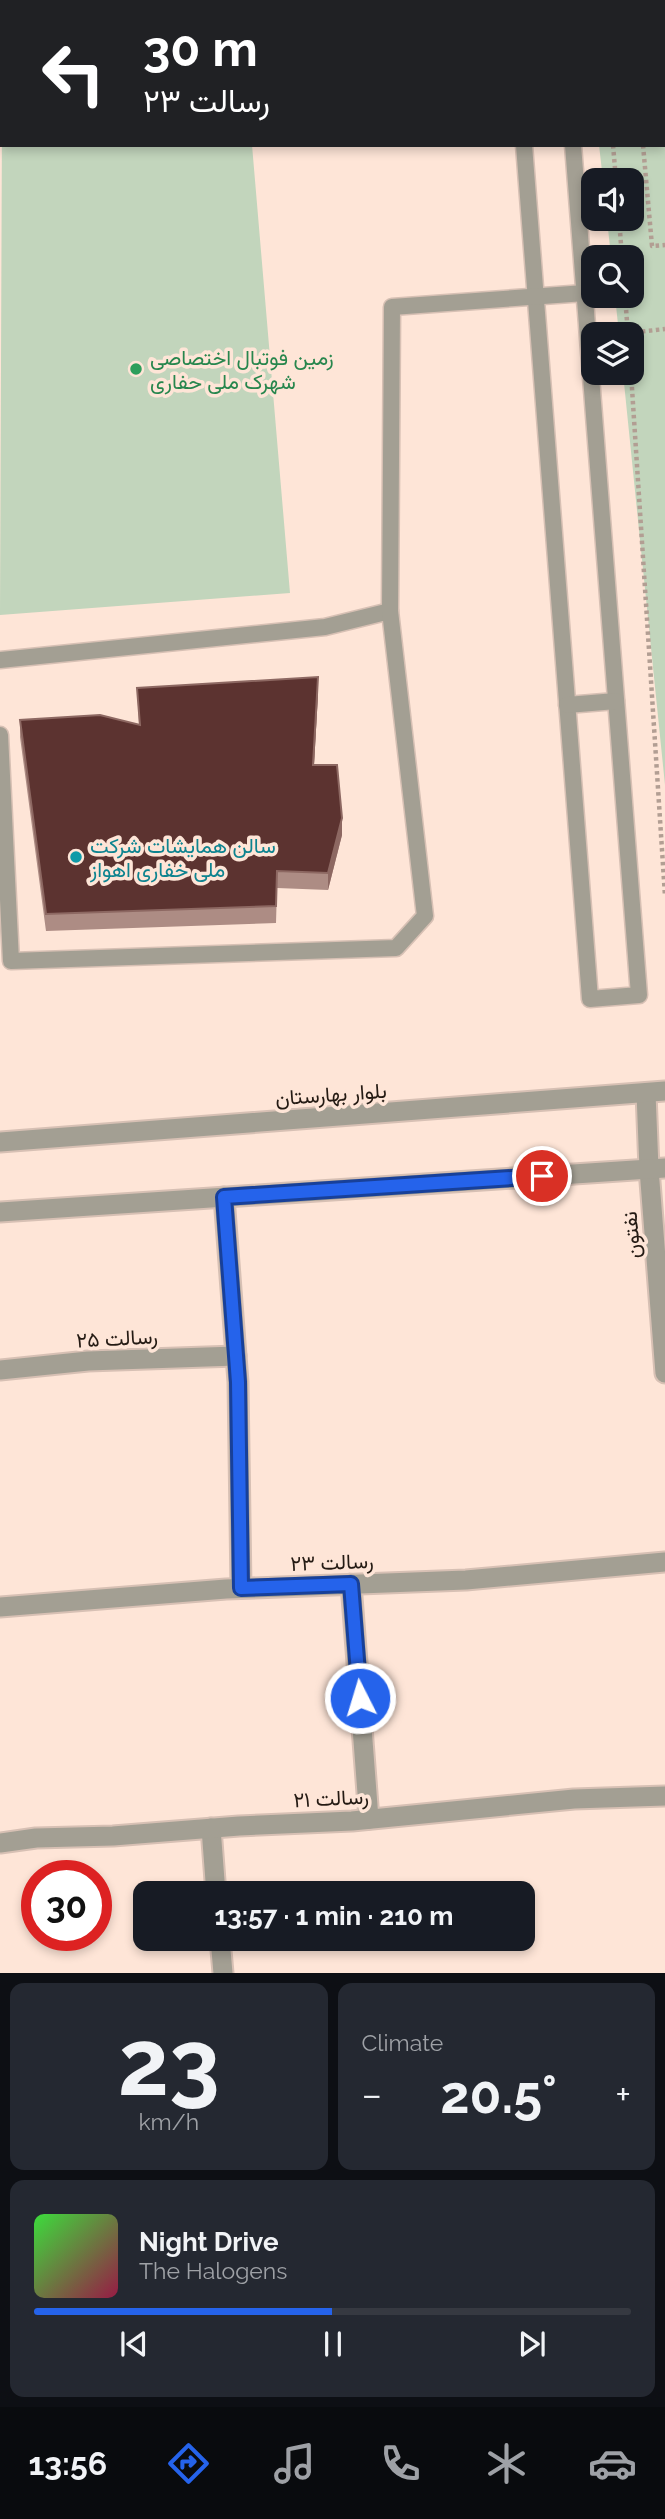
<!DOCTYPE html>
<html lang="en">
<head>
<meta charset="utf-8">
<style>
	body { margin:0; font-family:Raleway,Vazirmatn,sans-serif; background:#242831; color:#f1f3f6; height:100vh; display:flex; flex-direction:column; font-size:26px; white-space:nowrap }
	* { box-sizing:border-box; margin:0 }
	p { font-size:23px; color:#9ea1a6 }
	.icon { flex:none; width:38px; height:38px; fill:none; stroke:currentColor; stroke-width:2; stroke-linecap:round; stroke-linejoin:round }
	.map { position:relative; height:1973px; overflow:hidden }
	.drawer { display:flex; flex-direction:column; gap:10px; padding:10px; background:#0d0f14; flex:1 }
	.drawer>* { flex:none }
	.top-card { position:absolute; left:0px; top:0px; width:665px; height:147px; box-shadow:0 4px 10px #0003; background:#202124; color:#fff; overflow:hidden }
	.controls { position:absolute; left:581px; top:168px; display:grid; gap:14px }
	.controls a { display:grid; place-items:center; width:63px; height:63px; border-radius:14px; background:#171b24; box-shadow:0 4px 10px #0003; font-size:35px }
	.speed { position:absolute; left:21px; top:1860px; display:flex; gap:14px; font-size:35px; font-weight:700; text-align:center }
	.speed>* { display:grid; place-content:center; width:91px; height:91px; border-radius:50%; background:#171b24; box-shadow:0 4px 10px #0003; line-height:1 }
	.speed .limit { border:10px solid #d22; background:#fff; color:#111 }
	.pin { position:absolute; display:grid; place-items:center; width:60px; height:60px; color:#fff; margin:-30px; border:4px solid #fff; border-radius:50%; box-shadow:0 2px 7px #0007 }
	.me { position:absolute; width:77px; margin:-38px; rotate:355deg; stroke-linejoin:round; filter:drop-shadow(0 0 5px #0008) }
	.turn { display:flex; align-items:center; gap:24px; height:147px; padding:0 28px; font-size:32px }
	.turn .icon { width:91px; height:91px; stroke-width:2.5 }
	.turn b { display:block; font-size:49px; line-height:60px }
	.big { font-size:52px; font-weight:700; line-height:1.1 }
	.drawer .tile { flex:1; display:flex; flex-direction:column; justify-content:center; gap:10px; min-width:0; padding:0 24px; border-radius:14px; background:#242831 }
	.drawer .dial { align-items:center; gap:0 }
	.dial b { font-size:91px; line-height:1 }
	.song { display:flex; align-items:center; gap:21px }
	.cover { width:84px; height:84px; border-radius:10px; background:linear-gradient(135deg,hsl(120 70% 55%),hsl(340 70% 35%)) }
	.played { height:7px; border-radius:4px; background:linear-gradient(90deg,#2563eb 50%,#363941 50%) }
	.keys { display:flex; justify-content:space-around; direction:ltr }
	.heat { display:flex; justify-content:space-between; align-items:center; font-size:38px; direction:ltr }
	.drawer .tiles { flex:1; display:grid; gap:10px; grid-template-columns:1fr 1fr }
	.tile:last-child { grid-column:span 2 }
	.trip { position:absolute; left:133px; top:1881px; width:402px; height:70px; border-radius:14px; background:#171b24; box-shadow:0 4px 10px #0003; font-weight:700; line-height:70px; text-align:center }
	.tab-bar { display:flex; height:112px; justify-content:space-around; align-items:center; background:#090b0e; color:#9ea1a6 }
	.tab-bar .icon { width:49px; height:49px }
	.tab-bar .on { color:#2563eb }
	.tab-bar b { font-size:32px; color:#f1f3f6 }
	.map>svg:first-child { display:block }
</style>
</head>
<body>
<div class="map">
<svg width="665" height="1973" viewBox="0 0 665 1973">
	<rect width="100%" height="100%" fill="#fee5d7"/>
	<!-- green -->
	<g fill="#c2d5bc">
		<path d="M584 0H665V785L623 373H632V334H619L615 296H632V257H611L607 219H632V180H603L599 145H663V2Z"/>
		<path d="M2 116V145H252L290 593 0 615Z"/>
	</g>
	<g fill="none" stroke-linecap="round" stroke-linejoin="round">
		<!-- service casing -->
		<g stroke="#d7c0b4" stroke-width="19">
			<g id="service">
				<path d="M187 0 188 2"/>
				<path d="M372 0 373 2"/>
				<path d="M513 0V2"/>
				<path d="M562 0V2"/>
				<path d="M267 2 294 0"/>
				<path d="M461 2V0"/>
				<path d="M0 62H2"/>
				<path d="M524 145 590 999 639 995 573 145"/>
				<path d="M0 660 325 627 390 611"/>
				<path d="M567 705 616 701"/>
				<path d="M0 735 11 961 396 948 425 916 390 611 392 307 585 293"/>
			</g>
		</g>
		<!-- minor casing -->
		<g stroke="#d7c0b4" stroke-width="23">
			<g id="minor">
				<path d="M224 1197 238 1382 241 1588"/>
				<path d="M0 1370 88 1361 236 1356"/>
				<path d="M351 1584 369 1819"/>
				<path d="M0 1607 226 1589 466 1580 665 1562"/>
				<path d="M211 1828 216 1894"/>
				<path d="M0 1843 36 1838 113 1836 239 1826 352 1821 574 1799 665 1796"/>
				<path d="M220 1939 223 1973"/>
			</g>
		</g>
		<!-- tertiary casing -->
		<g stroke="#d7c0b4" stroke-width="23">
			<g id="tertiary">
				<path d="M646 1093 649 1169 665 1373"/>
				<path d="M0 1142 665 1091"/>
				<path d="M0 1212 665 1168"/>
			</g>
		</g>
		<!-- path -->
		<g stroke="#b29e93" stroke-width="4.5" stroke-dasharray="3.5 3.5" stroke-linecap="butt">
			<path d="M601 0 602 2"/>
			<path d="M663 3H665"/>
			<path d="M613 145 616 180"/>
			<path d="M643 145 652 246 665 245"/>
			<path d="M619 219 622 257"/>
			<path d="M625 296 628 334"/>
			<path d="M628 333 665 329"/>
			<path d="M631 373 665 896"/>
		</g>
		<!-- service -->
		<use href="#service" stroke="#a39f93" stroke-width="16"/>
		<!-- minor -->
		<use href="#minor" stroke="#a39f93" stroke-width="19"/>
		<!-- tertiary -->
		<use href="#tertiary" stroke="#a39f93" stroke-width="19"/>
	</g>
	<!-- wall -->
	<path fill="#ad8c84" d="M137 688 318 694 314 765 342 835 328 890 277 888 276 923 46 931 20 737V720L139 725Z"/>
	<!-- shaded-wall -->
	<g fill="#8d6862">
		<path d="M318 677V694L313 782V765Z"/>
		<path d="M342 818V835L328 890V873Z"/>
	</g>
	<!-- building -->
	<path fill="#5c3330" stroke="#8d6862" stroke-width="2" d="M318 677 313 765H337L342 818 328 873 277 871 276 906 46 914 20 720 100 715 140 725 137 688Z"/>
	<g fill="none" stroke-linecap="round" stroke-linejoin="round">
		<!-- route casing -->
		<g stroke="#184099" stroke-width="18">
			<path id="route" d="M360 1698 351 1584 241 1588 238 1382 224 1197 542 1176"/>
		</g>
		<!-- route -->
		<use href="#route" stroke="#2563eb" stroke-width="12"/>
	</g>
	<!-- markers -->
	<circle fill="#2e9e5b" stroke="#fee5d7" stroke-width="2.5" cx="136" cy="369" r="7"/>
	<circle fill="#0f9aa8" stroke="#fee5d7" stroke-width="2.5" cx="76" cy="857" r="7"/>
	<g text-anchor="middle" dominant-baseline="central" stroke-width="7" stroke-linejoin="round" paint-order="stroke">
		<!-- leisure labels -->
		<g font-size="21" fill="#27864d" stroke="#fee5d7" text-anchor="start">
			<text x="150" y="357">زمین فوتبال اختصاصی<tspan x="150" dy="24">شهرک ملی حفاری</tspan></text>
		</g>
		<!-- culture labels -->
		<g font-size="21" fill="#0d838f" stroke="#fee5d7" text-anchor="start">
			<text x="90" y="845">سالن همایشات شرکت<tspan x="90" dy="24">ملی خفاری اهواز</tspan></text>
		</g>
		<!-- street labels -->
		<g font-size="21" fill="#241a13" stroke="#fee5d7">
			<text transform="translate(331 1094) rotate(-4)">بلوار بهارستان</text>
			<text transform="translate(631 1235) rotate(-95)">نفتون</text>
			<text transform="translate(117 1338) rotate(-3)">رسالت ۲۵</text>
			<text transform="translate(332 1562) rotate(-2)">رسالت ۲۳</text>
			<text transform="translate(331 1798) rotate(-3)">رسالت ۲۱</text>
		</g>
	</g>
</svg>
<div class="controls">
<a><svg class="icon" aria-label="sound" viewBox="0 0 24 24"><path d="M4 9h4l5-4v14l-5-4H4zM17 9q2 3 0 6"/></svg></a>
<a><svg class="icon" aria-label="search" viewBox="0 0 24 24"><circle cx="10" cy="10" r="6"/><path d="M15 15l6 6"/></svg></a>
<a><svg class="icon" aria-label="layers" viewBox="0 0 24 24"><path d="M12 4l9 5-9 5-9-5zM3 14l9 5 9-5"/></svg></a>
</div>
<div class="speed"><div class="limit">30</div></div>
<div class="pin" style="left:542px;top:1176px;background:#d93025"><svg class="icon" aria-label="arrive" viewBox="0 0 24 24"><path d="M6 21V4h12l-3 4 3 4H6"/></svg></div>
<svg class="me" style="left:360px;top:1698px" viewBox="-20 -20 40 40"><circle r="17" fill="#2563eb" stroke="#fff" stroke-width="3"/><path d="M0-11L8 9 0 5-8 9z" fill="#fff"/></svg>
<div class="trip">13:57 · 1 min · 210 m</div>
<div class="top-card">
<div class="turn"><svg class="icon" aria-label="left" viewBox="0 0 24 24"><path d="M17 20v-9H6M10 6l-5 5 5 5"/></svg><div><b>30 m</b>رسالت ۲۳</div></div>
</div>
</div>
<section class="drawer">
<div class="tiles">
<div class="tile dial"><b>23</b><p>km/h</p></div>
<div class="tile"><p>Climate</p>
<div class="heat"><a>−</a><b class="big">20.5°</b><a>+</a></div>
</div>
<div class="tile">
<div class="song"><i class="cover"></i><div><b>Night Drive</b><p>The Halogens</p></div></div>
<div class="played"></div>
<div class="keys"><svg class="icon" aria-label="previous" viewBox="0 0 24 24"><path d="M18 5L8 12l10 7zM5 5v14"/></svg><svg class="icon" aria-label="pause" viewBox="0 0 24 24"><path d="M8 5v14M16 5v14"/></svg><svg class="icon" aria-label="next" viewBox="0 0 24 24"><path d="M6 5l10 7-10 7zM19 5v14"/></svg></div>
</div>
</div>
</section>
<nav class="tab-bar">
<b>13:56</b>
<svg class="icon on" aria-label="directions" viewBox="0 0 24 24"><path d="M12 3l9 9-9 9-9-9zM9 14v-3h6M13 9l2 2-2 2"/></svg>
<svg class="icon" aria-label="music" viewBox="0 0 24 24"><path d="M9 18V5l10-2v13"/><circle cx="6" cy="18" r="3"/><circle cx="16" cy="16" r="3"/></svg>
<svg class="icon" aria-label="phone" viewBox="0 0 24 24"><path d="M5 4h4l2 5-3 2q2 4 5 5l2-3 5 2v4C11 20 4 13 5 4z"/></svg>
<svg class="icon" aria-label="climate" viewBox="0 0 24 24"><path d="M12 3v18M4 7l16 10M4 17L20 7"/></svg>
<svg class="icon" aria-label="car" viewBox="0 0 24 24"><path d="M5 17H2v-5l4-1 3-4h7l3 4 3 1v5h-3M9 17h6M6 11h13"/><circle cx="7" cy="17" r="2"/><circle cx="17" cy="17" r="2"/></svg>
</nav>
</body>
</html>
